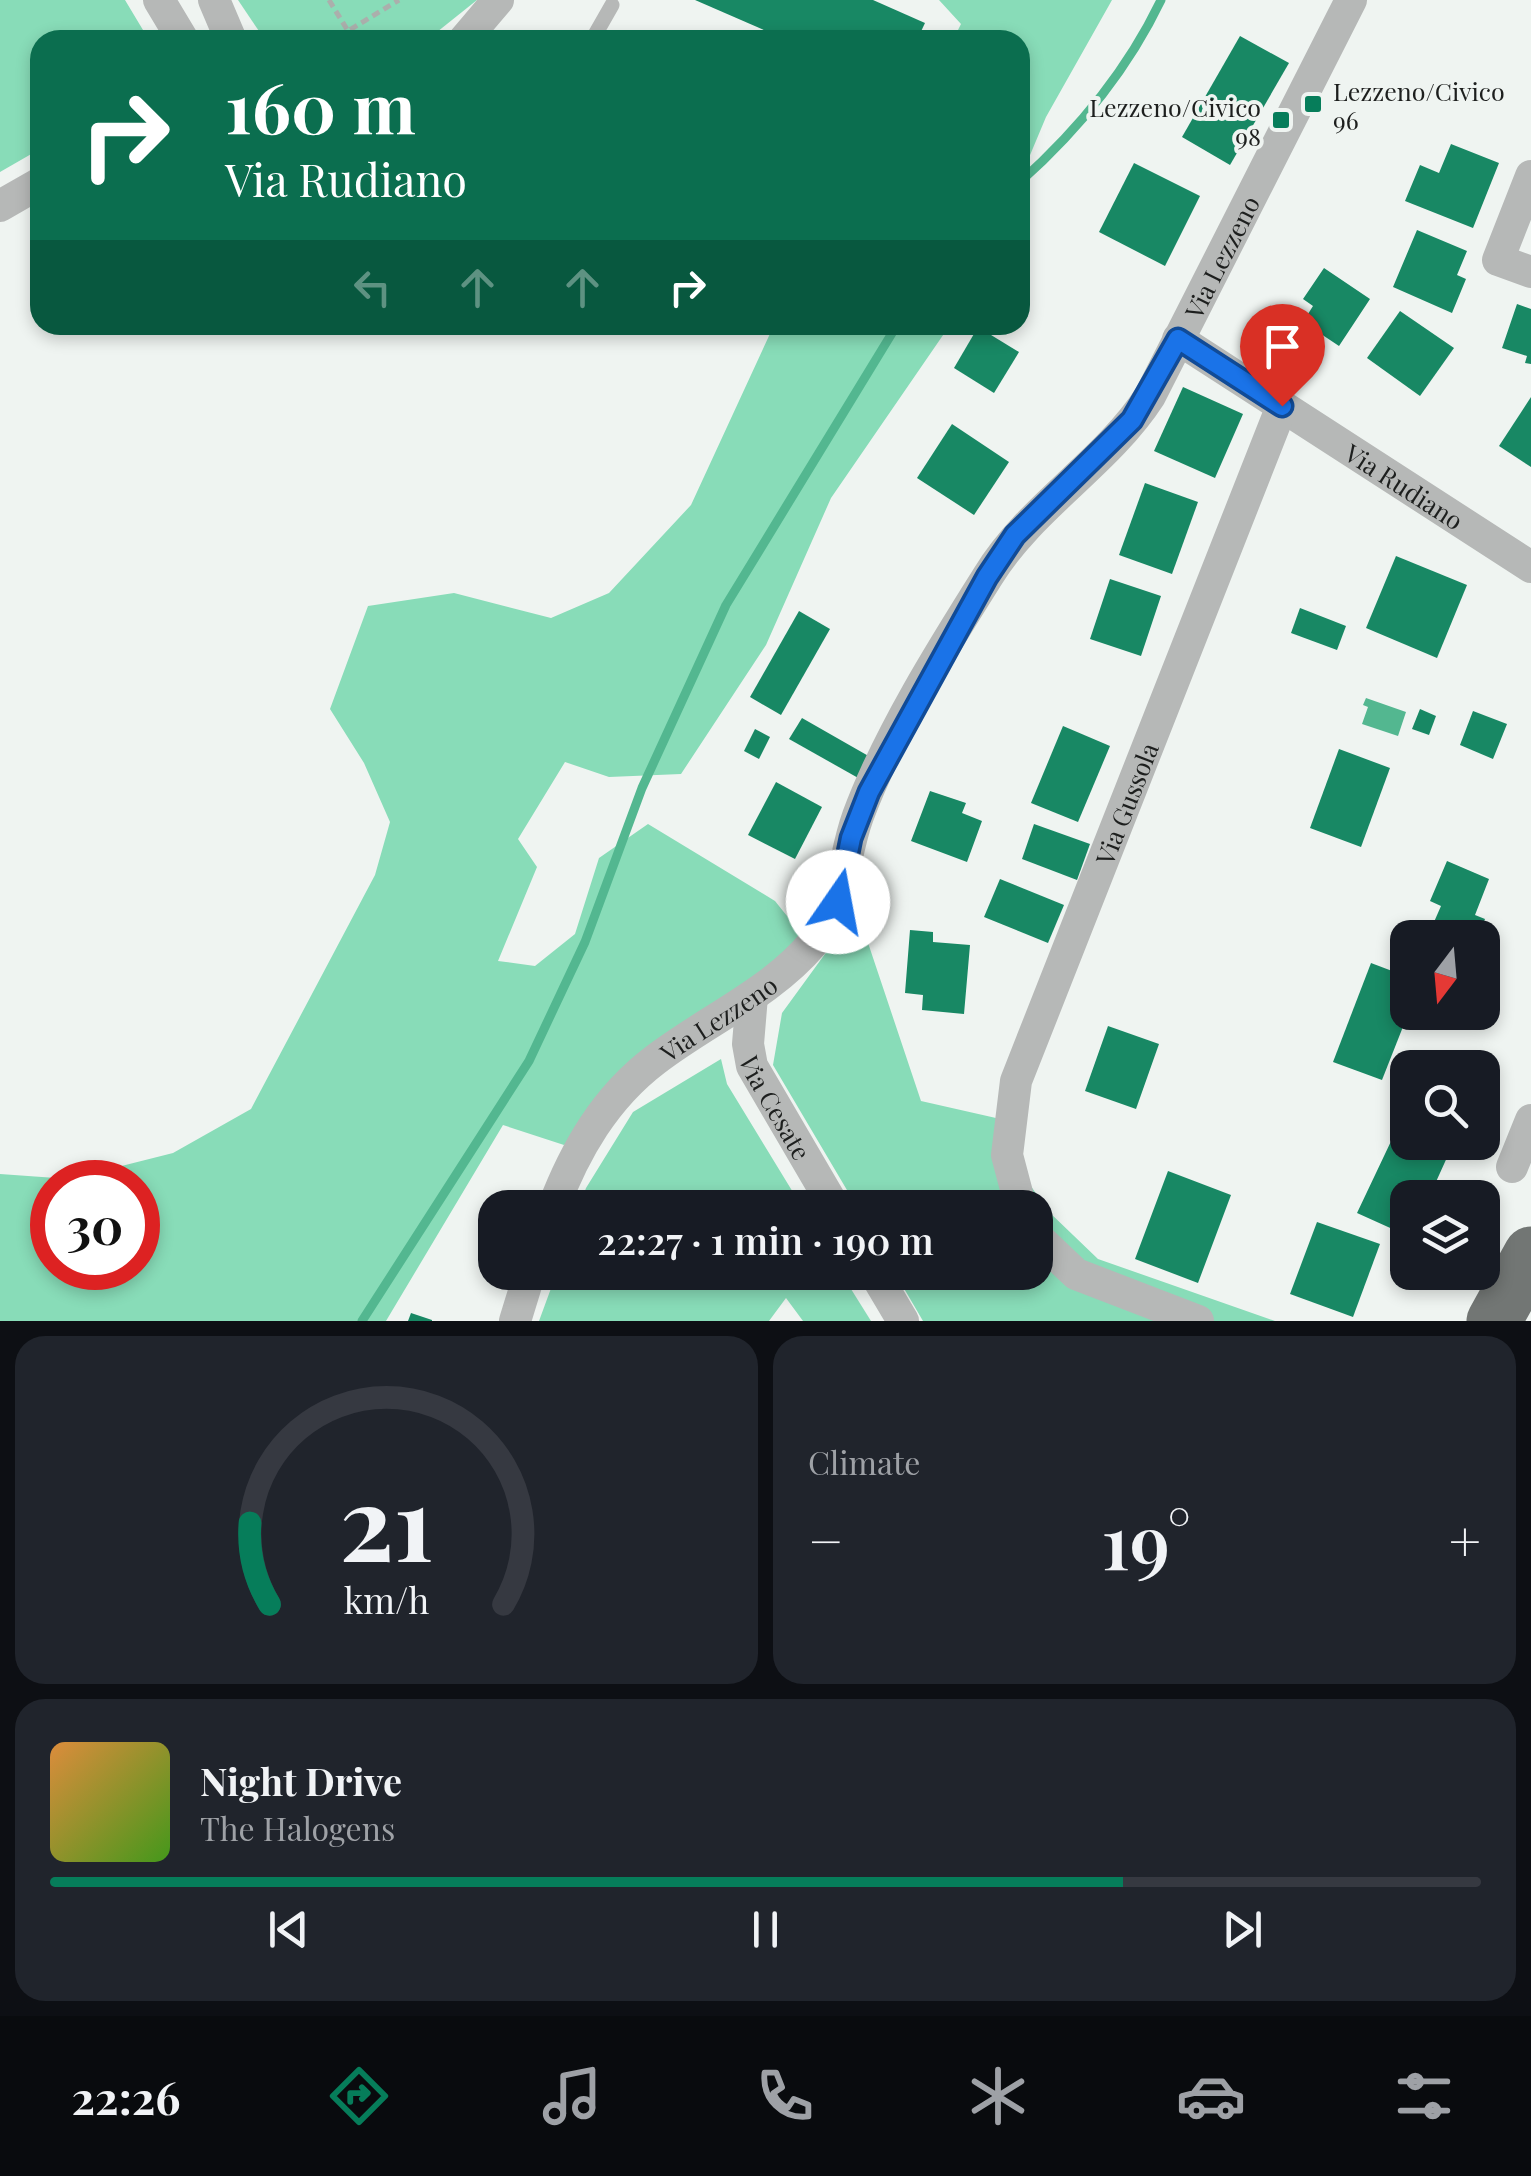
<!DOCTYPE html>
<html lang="en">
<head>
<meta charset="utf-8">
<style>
	body { margin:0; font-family:"Playfair Display",serif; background:#20242c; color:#f1f3f6; height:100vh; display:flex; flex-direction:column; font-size:38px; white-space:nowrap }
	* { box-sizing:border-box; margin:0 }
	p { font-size:32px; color:#9ea1a6 }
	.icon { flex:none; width:55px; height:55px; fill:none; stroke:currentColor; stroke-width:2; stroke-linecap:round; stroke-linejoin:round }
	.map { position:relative; height:1321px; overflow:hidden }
	.sheet { display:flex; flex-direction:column; gap:15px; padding:15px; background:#0d0f14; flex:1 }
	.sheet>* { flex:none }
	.top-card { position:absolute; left:30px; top:30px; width:1000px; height:305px; border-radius:30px; box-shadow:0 5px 15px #0003; background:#0b6e4f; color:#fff; overflow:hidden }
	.needle { width:65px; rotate:196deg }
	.tools { position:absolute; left:1390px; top:920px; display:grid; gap:20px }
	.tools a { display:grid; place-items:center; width:110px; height:110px; border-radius:20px; background:#171b24; box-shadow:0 5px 15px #0003; font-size:50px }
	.speed { position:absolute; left:30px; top:1160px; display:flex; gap:20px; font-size:50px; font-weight:700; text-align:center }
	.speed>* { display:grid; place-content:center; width:130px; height:130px; border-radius:50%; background:#171b24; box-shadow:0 5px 15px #0003; line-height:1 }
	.speed .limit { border:15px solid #d22; background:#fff; color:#111 }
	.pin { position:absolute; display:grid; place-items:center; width:85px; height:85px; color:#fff; margin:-102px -42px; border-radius:50% 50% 50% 0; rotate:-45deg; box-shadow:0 0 10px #0007 }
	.pin .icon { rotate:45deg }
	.me { position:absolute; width:110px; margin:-55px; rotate:12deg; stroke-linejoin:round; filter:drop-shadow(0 0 8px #0008) }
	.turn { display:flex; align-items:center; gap:35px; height:210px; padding:0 30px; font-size:45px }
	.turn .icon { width:130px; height:130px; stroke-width:2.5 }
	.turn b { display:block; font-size:70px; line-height:85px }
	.lanes { display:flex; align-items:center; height:95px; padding:0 30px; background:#0003; justify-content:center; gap:50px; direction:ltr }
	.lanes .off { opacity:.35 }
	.big { font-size:75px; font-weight:600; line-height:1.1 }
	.sheet .tile { flex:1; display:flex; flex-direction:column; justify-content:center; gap:15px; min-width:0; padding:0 35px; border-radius:30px; background:#20242c }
	.sheet .dial { align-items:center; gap:0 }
	.dial svg { height:260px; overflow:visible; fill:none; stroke:#363941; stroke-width:7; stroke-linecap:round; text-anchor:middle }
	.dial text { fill:#f1f3f6; stroke:none }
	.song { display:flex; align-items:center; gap:30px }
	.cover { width:120px; height:120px; border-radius:15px; background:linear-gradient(135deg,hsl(30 70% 55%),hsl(100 70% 35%)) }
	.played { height:10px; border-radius:5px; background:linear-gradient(90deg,#067d5a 75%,#363941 75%) }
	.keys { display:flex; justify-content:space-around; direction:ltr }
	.heat { display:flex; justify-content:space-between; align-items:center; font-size:55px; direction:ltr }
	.sheet .tiles { flex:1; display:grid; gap:15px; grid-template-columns:1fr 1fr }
	.tile:last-child { grid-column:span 2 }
	.trip { position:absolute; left:478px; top:1190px; width:575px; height:100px; border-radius:30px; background:#171b24; box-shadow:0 5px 15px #0003; font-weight:600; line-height:100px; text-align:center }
	.tab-bar { display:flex; height:160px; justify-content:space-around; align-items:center; background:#090b0e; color:#9ea1a6 }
	.tab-bar .icon { width:70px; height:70px }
	.tab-bar .on { color:#067d5a }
	.tab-bar b { font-size:45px; color:#f1f3f6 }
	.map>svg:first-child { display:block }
</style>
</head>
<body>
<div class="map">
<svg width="1531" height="1321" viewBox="0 0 1531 1321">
	<rect width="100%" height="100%" fill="#eff4f1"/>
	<!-- green -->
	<g fill="#88dcb8" fill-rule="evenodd">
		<path d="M0 0H125L149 40H40V149L0 172Z"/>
		<path d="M238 0H477L427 40H265Z"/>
		<path d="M939 0H1112L1046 117 1020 179V40H953L961 24Z"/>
		<path d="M774 325H950L831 498 766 645 681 774 609 777 565 762 518 839 537 867 498 961 535 966 575 934 599 858 648 824 775 901 803 936 564 1145 503 1125 386 1321H0V1174L70 1179 173 1153 251 1109 375 875 390 822 364 763 330 709 368 606 454 593 551 618 609 593 691 505ZM52 1182H138V1268H52Z"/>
		<path d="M857 910 921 1101 1018 1123 1026 1179 1048 1211 1098 1259 1275 1321H923L895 1273 1035 1272V1208L857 1207 773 1065 782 1013Z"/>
		<path d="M721 1059 727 1084 802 1207H579L586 1188 633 1112Z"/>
		<path d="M557 1272 841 1273 871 1321H803L786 1298 769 1321H539Z"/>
	</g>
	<!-- water -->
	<path fill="#53b790" d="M1366 698 1406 712 1398 736 1362 724 1368 707 1363 705Z"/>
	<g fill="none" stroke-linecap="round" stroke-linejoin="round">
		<!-- stream -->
		<g stroke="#53b790" stroke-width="9">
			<path d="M1020 182C1077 131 1128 69 1161 0"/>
			<path d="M362 1321 529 1061 585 942 642 788 726 605 897 325"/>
		</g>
	</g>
	<!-- building -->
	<g fill="#188864">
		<path d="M695 0H873L925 23 917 40H787Z"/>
		<path d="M1240 36 1289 63 1230 165 1182 137Z"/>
		<path d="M1451 144 1499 163 1473 228 1405 201 1420 165 1439 173Z"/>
		<path d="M1134 163 1200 196 1165 266 1099 232Z"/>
		<path d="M1417 230 1467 251 1457 275 1466 279 1452 313 1393 287Z"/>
		<path d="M1324 268 1370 299 1339 346 1303 322 1313 306 1303 299Z"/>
		<path d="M1517 304 1531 309V364L1525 363 1527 356 1502 348Z"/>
		<path d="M1400 311 1454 348 1420 396 1367 358Z"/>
		<path d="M978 327 1019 352 994 393 954 368Z"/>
		<path d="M1183 387 1243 414 1215 478 1154 451Z"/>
		<path d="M1531 397V467L1499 446Z"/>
		<path d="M952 424 1009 462 974 515 917 478Z"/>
		<path d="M1145 483 1198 502 1172 574 1119 555Z"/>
		<path d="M1396 556 1467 585 1437 658 1366 628Z"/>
		<path d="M1110 579 1161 596 1141 656 1090 639Z"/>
		<path d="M1300 608 1346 626 1337 650 1291 633Z"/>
		<path d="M799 611 830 629 781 715 750 697Z"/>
		<path d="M1420 709 1436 716 1429 735 1412 729Z"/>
		<path d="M1473 711 1507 724 1493 759 1460 745Z"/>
		<path d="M802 718 872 758 860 779 789 739Z"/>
		<path d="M1063 726 1110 746 1078 822 1031 803Z"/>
		<path d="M755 729 770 737 759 759 744 751Z"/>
		<path d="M1339 749 1390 768 1361 847 1310 828Z"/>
		<path d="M776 782 822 807 795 859 748 835Z"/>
		<path d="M930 791 966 803 962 813 982 821 967 862 911 841Z"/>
		<path d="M1034 824 1090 844 1077 880 1022 859Z"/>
		<path d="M1447 861 1489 879 1475 915 1485 919 1477 938H1427L1441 906 1430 901Z"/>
		<path d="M1000 879 1064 905 1048 943 984 917Z"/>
		<path d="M910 930 933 932V942L970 945 964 1014 922 1010 923 995 905 993Z"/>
		<path d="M1371 963 1408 977V1014L1382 1080 1333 1062Z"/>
		<path d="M1108 1026 1159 1044 1136 1109 1085 1091Z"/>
		<path d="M1403 1116 1408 1118V1142H1454L1435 1184 1442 1188 1438 1198H1408V1236L1357 1213Z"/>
		<path d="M1168 1171 1231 1195 1198 1283 1135 1259Z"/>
		<path d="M1317 1222 1380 1244 1353 1317 1290 1294Z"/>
		<path d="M411 1313 432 1320V1321H408Z"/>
	</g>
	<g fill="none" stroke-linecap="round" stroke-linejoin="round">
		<!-- path -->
		<path stroke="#abafac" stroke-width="5" stroke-dasharray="8 5" stroke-linecap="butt" d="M329 0 348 31 399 0"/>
		<!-- service -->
		<path stroke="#b6b8b7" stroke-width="15" d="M592 40 612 5"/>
		<!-- minor -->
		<g stroke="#b6b8b7" stroke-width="32">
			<path d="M159 0 183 40"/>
			<path d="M214 0 231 40"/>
			<path d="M464 40 498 0"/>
			<path d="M1531 176 1498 260 1531 272"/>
			<path d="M0 206 40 183"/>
			<path id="s1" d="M1178 339 1531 567"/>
			<path id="s2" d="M752 996 748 1044 752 1066 835 1208"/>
			<path d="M1512 1167 1531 1120"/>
			<path id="s3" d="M553 1208C575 1150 605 1098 655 1060 707 1020 770 994 813 943 845 904 842 860 858 816 888 735 942 649 988 576 1031 506 1106 464 1150 396L1351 0"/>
			<path id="s4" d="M1021 1208 1007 1155 1016 1081 1282 406"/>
			<path d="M1035 1235 1076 1274 1198 1321"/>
			<path d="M874 1272 903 1321"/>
			<path d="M515 1321 530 1272"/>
		</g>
		<!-- motorway -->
		<path stroke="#727674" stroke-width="55" d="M1494 1321 1531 1254"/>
	</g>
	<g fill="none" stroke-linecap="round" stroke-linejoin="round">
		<!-- route casing -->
		<g stroke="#114b97" stroke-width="25">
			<path id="route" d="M838 902 851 838 869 792 987 577 1015 535 1132 420 1178 339 1282 406"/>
		</g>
		<!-- route -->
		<use href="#route" stroke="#1a73e8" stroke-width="18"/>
	</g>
	<!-- markers -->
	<g fill="#067d5a" stroke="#eff4f1" stroke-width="4">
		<rect x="1303" y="94" width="20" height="20" rx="5"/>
		<rect x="1271" y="110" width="20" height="20" rx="5"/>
	</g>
	<g text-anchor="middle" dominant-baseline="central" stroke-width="8" stroke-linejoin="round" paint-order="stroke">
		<!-- poi labels -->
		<g font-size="25" fill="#1d1f1e" stroke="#eff4f1" text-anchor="start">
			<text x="1333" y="90">Lezzeno/Civico<tspan x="1333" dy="29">96</tspan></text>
			<text x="1261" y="106" text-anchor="end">Lezzeno/Civico<tspan x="1261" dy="29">98</tspan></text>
		</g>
		<!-- street labels -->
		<g font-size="25" fill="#1d1f1e" stroke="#eff4f1">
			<text stroke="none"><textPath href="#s3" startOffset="1188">Via Lezzeno</textPath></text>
			<text stroke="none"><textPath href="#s1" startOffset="270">Via Rudiano</textPath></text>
			<text stroke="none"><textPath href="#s4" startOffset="428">Via Gussola</textPath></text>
			<text stroke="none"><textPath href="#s3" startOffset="258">Via Lezzeno</textPath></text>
			<text stroke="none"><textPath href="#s2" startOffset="118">Via Cesate</textPath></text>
		</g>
	</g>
</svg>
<div class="tools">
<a><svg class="needle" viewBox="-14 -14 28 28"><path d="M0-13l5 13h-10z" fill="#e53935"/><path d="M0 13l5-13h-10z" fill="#9ea1a6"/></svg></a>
<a><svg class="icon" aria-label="search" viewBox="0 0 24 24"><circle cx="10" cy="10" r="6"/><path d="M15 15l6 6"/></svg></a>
<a><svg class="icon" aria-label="layers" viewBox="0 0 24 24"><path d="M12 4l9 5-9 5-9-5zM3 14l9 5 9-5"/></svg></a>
</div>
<div class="speed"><div class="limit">30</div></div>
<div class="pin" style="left:1282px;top:406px;background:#d93025"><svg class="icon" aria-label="arrive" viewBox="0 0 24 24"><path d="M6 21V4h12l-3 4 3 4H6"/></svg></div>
<svg class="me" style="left:838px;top:902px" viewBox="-20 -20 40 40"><circle r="19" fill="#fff"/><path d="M0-13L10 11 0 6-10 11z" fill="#1a73e8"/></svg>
<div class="trip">22:27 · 1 min · 190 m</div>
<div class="top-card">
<div class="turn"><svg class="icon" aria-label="right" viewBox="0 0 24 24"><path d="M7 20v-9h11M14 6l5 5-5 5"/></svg><div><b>160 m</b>Via Rudiano</div></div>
<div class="lanes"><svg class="icon off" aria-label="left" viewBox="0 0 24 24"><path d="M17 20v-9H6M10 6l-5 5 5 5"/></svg><svg class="icon off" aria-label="ahead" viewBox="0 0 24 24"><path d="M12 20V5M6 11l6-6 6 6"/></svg><svg class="icon off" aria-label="ahead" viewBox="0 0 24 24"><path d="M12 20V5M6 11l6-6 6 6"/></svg><svg class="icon" aria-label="right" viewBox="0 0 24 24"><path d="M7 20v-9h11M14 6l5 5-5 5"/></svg></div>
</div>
</div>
<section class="sheet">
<div class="tiles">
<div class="tile dial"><svg viewBox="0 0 100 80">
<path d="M14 69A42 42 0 1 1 86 69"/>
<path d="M14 69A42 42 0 0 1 8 44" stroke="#067d5a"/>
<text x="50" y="56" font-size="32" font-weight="700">21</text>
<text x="50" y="72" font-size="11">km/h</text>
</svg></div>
<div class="tile"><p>Climate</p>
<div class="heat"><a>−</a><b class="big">19°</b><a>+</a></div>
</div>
<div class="tile">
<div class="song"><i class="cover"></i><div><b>Night Drive</b><p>The Halogens</p></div></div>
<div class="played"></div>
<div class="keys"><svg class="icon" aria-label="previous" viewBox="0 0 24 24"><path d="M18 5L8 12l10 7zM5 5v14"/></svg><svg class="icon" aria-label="pause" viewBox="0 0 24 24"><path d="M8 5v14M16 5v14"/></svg><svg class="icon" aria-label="next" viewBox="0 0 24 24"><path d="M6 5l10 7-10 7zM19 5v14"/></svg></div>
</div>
</div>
</section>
<nav class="tab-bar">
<b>22:26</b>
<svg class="icon on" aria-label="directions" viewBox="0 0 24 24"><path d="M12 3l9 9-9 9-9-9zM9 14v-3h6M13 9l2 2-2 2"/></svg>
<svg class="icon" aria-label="music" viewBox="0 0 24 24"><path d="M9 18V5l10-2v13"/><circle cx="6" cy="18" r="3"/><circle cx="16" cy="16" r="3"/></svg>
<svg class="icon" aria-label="phone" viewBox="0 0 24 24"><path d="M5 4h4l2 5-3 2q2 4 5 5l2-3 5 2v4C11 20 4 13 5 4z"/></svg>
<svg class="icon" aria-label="climate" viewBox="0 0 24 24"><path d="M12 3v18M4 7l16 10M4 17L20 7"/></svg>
<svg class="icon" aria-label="car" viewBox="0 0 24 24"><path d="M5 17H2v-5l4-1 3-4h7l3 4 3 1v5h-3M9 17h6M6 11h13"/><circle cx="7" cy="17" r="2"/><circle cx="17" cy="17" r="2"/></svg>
<svg class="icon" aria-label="filters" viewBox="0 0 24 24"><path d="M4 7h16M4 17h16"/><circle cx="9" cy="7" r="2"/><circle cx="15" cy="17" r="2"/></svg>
</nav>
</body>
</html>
